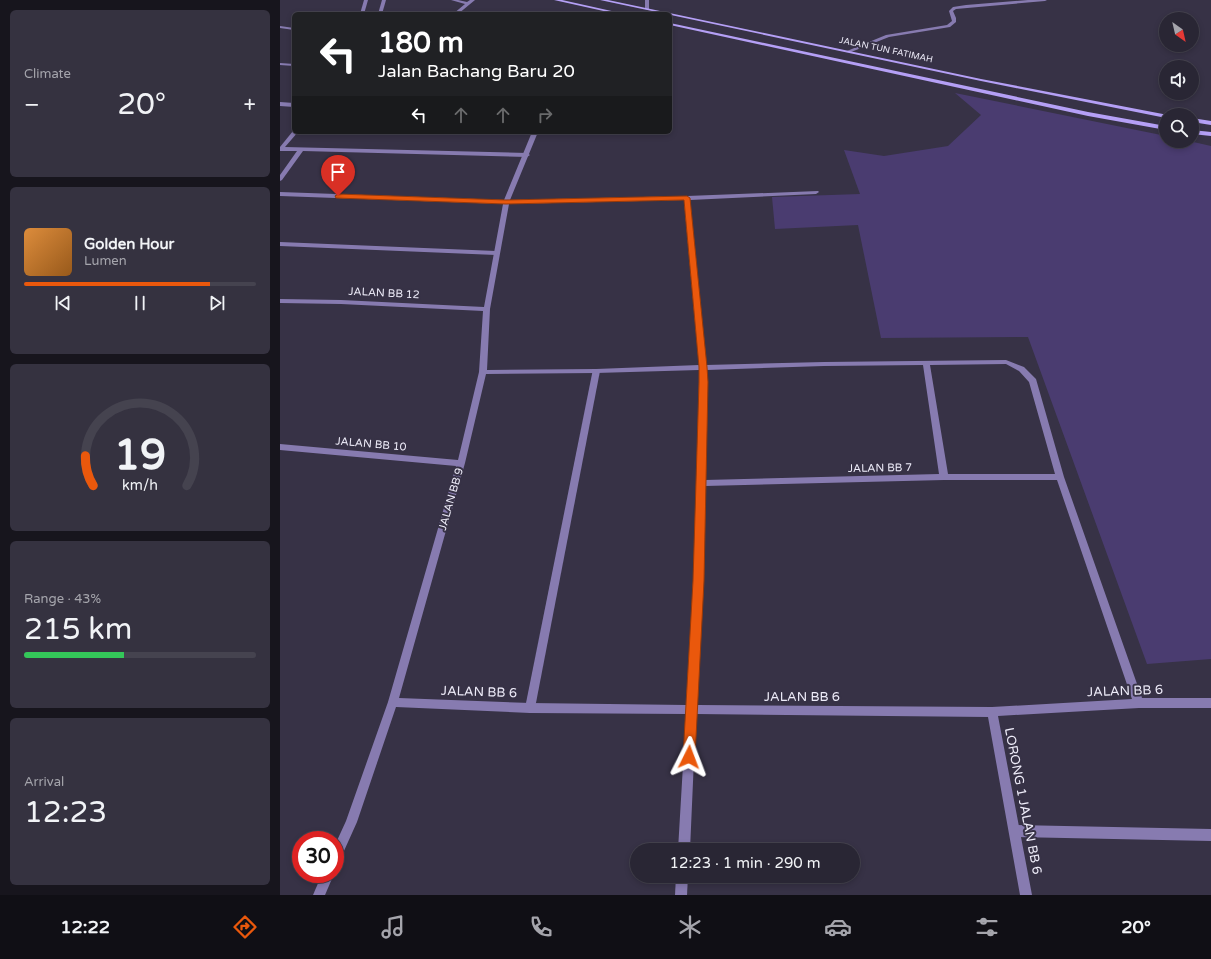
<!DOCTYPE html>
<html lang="en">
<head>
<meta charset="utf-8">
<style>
	body { margin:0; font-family:"Varela Round",sans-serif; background:#353240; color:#f1f3f6; height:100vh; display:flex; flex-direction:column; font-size:15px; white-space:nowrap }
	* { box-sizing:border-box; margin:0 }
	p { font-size:13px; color:#a5a5ac }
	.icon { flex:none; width:22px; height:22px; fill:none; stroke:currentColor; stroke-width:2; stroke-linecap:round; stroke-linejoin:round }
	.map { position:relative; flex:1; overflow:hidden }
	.panel { display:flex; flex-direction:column; gap:10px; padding:10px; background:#17151d; width:280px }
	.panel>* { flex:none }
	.top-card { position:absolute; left:12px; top:12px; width:380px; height:122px; border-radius:6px; box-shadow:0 2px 6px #0003,0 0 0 1px #45434f; background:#202124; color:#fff; overflow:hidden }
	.needle { width:26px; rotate:146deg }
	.tools { position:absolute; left:879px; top:12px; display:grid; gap:8px }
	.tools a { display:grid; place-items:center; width:40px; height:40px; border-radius:50%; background:#292634; box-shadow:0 2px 6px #0003,0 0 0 1px #45434f; font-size:20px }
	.speed { position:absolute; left:12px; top:831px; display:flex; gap:8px; font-size:20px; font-weight:700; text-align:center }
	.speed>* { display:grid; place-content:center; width:52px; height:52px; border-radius:50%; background:#292634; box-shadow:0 2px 6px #0003,0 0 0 1px #45434f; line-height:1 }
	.speed .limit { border:6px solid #d22; background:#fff; color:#111 }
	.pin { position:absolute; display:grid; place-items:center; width:34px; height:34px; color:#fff; margin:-41px -17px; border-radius:50% 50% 50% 0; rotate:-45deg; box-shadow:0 0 4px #0007 }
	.pin .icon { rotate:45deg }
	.me { position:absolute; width:44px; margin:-22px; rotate:3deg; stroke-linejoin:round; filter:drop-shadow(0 0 3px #0008) }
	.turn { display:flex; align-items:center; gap:14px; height:84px; padding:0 20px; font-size:18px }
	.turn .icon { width:52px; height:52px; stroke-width:2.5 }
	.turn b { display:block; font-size:28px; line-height:34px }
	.lanes { display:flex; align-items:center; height:38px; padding:0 20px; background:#0003; justify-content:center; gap:20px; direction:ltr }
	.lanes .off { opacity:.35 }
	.big { font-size:30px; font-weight:600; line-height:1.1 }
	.panel .widget { flex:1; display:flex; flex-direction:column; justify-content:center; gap:6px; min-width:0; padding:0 14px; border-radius:6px; background:#353240 }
	.panel .dial { align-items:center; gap:0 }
	.dial svg { height:104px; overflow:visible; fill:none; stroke:#45434f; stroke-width:7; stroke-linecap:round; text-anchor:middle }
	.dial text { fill:#f1f3f6; stroke:none }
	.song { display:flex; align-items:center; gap:12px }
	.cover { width:48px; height:48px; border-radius:6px; background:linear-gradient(135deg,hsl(30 70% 55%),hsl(30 70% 35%)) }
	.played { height:4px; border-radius:2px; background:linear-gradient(90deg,#ea580c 80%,#45434f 80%) }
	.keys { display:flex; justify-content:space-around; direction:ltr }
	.heat { display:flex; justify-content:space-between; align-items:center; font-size:22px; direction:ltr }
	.charge { height:6px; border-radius:3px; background:linear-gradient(90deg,#34c759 43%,#45434f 0) }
	.trip { position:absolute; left:350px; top:843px; width:230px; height:40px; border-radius:20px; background:#292634; box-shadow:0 2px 6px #0003,0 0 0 1px #45434f; font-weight:600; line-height:40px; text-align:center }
	.tabs { display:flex; height:64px; justify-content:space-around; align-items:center; background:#100f15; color:#a5a5ac }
	.tabs .icon { width:28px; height:28px }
	.tabs .selected { color:#ea580c }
	.tabs b { font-size:18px; color:#f1f3f6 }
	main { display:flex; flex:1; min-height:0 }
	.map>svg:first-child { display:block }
</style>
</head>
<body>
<main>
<section class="panel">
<div class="widget"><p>Climate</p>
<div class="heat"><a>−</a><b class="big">20°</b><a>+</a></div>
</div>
<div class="widget">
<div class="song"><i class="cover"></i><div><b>Golden Hour</b><p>Lumen</p></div></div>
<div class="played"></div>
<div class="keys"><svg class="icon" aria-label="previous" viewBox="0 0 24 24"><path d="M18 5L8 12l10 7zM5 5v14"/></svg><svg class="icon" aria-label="pause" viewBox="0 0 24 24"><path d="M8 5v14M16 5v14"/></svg><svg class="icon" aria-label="next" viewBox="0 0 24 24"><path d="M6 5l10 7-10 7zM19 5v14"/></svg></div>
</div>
<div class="widget dial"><svg viewBox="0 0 100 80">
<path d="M14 69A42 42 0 1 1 86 69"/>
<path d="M14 69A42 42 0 0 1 8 46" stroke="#ea580c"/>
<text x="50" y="56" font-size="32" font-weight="700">19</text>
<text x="50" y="72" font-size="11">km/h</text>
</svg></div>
<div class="widget"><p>Range · 43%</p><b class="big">215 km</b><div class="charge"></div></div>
<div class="widget"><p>Arrival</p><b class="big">12:23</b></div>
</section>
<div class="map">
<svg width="931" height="895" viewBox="0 0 931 895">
	<rect width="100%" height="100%" fill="#373246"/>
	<!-- green -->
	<path fill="#4a3c70" d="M675 93 886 136V141H909L931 146V659L867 664 748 337 601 338 578 225 495 229 492 197 580 194 564 150 604 156 668 146 701 115Z"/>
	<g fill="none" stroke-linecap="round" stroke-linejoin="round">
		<!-- service -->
		<g fill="#877bb0" fill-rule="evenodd">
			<path d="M102 0H106L102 14H98Z"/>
			<path d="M171 0H178L187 2 190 0H195L178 14H173L185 4Z"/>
			<path d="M365 0H369V10L365 9Z"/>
			<path d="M0 63 14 64V66L0 65Z"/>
			<path d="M13 131 18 132 5 147 247 153 250 155 247 157 23 151 2 180 0 181V175L17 151H0V147Z"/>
			<path d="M0 242 216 251 219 253 216 255 0 246Z"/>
			<path d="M313 369H319L320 371 255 708 254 711 250 713 246 711 245 708Z"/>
			<path d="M735 825 931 829V841L735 837 731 835 729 831 731 827Z"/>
		</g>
		<!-- minor -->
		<g fill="#877bb0" fill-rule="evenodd">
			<path d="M84 0H88L84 14H80Z"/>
			<path d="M748 0H767L765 1 676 9 673 11 676 18V22L670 27 609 37 571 52 567 51 606 35 667 25 672 21 669 11 673 7 686 5Z"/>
			<path d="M0 26 14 28V30L0 28Z"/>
			<path d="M0 102 14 103V107L0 106Z"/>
			<path d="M252 132H258L230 200 407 196 538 191 539 192 536 194 410 200 426 365 544 362 726 360 744 367 756 379 784 477 862 698H931V708H859L718 716 752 895H740L708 717 416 714 410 850H398L406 714 250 713 116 707 77 822 59 862 55 864V845L66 821 108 702 176 466 0 450V444L178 460 199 372 203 311 61 304 0 303V299L61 300 204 307 223 204 0 196V192L224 200ZM404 200 419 365 316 369 207 370 210 309 229 204ZM726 364 739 371 749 382 775 474H668L650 365ZM643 365 659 474 425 480 427 370 544 366ZM419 370C419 482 413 593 406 705L250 703 119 698 185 463 206 374 316 373ZM664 480H777L852 699 712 707 417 705 423 581 425 486Z"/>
			<path d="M42 874H54L45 895H33Z"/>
			<path d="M396 876H408L407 895H395Z"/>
		</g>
		<!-- secondary -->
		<g fill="#b5a0f6" fill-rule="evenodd">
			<path d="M274 0H282L345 14H337Z"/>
			<path d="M320 0H328L701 79 888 115H886V118L701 81Z"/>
			<path d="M390 23 808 112 886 126V130L808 116 390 25Z"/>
			<path d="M912 118 931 121V125L912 122Z"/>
			<path d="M912 130 931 132V136L912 134Z"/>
		</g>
	</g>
	<!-- route -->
	<path fill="#ea580c" stroke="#983908" d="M58 194 226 200 407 196 410 198 427 367 428 382 424 581 415 757 413 761 409 763 405 761 403 757 413 581 419 382V367L404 200 226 204 56 198 55 196Z"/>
	<g text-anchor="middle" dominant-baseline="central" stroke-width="4" stroke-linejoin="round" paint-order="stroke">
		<!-- far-street labels -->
		<g font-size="9" fill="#eeecf9" stroke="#373246">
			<text transform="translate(606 50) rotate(12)">JALAN TUN FATIMAH</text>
		</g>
		<!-- street labels -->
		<g font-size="11" fill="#eeecf9" stroke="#373246">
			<text transform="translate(104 293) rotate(3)">JALAN BB 12</text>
			<text transform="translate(91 444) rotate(5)">JALAN BB 10</text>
			<text transform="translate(600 468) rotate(-1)">JALAN BB 7</text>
			<text transform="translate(171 499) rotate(-74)">JALAN BB 9</text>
		</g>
		<!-- near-street labels -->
		<g font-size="13" fill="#eeecf9" stroke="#373246">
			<text transform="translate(845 691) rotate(-2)">JALAN BB 6</text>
			<text transform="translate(199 692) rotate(2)">JALAN BB 6</text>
			<text x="522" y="697">JALAN BB 6</text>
			<text transform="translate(743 801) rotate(79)">LORONG 1 JALAN BB 6</text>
		</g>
	</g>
</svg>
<div class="tools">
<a><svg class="needle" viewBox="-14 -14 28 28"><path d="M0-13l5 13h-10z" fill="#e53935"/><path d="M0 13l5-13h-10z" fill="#a5a5ac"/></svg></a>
<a><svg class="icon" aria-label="sound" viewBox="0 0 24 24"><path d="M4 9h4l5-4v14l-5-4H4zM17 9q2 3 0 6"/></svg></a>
<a><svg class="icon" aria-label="search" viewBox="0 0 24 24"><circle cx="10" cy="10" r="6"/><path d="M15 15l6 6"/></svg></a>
</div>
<div class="speed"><div class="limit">30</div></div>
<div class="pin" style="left:58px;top:196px;background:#d93025"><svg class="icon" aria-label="arrive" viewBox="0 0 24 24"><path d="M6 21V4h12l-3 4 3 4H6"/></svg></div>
<svg class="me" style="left:409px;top:757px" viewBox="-20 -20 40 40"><path d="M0-17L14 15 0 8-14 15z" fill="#ea580c" stroke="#fff" stroke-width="4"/></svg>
<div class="trip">12:23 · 1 min · 290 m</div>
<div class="top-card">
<div class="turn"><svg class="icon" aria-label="left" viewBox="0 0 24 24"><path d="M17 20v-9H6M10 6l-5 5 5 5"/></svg><div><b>180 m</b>Jalan Bachang Baru 20</div></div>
<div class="lanes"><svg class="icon" aria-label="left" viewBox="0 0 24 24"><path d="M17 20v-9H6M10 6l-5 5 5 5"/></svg><svg class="icon off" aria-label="ahead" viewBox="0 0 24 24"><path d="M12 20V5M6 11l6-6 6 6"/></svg><svg class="icon off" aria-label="ahead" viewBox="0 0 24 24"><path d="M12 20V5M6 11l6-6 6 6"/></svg><svg class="icon off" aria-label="right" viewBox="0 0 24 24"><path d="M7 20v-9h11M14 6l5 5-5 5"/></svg></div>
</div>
</div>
</main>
<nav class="tabs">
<b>12:22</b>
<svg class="icon selected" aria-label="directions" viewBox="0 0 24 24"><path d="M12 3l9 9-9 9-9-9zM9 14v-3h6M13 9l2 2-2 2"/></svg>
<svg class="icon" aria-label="music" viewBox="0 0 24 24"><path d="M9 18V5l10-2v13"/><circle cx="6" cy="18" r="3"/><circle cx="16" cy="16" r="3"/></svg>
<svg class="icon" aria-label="phone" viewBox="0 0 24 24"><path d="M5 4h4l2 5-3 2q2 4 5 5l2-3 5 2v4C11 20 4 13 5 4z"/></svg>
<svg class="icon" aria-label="climate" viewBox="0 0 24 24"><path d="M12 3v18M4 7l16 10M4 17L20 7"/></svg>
<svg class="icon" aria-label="car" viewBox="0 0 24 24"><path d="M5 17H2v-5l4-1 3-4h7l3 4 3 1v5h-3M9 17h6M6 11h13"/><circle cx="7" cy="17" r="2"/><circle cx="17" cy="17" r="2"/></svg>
<svg class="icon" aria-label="filters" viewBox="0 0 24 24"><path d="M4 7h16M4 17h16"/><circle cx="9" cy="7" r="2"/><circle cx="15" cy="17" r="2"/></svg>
<b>20°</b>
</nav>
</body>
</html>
